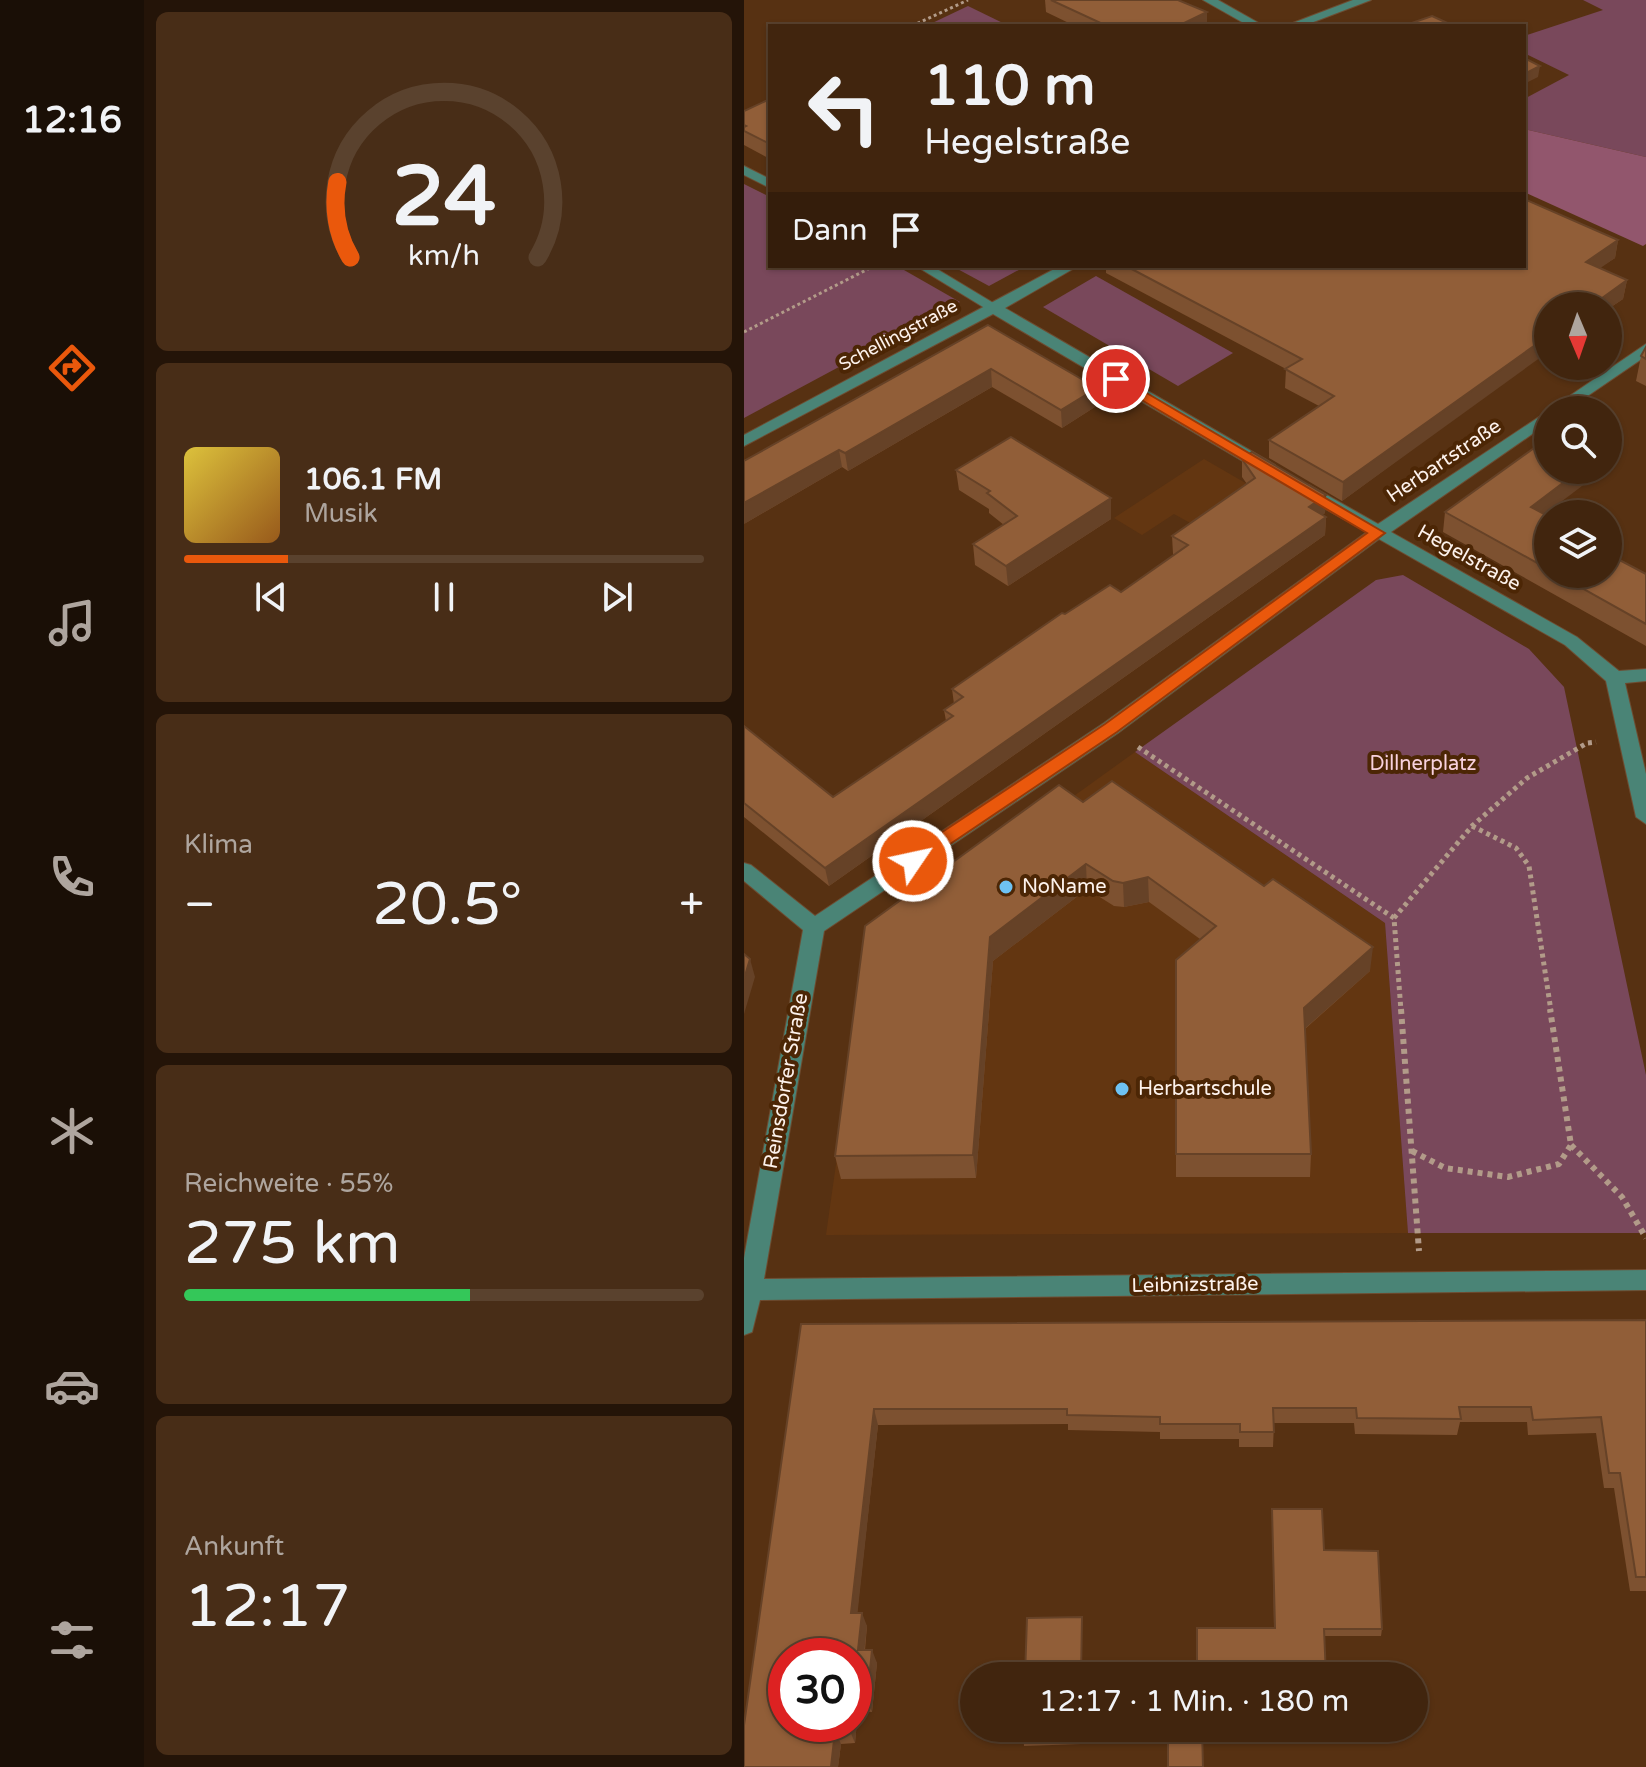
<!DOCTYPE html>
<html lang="de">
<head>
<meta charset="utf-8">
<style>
	body { margin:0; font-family:"Varela Round",sans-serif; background:#482d17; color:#f1f3f6; height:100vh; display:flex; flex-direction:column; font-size:30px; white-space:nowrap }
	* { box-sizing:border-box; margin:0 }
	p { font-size:26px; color:#aea59e }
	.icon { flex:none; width:44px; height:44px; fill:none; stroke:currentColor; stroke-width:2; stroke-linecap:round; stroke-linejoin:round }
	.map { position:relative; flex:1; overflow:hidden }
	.drawer { display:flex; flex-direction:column; gap:12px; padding:12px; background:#241408; width:600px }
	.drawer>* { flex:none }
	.guide { position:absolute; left:24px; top:24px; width:758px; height:244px; border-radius:0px; box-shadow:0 2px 6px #0004,0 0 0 2px #5a422e; background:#41250e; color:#f1f3f6; overflow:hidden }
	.needle { width:52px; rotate:178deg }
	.fabs { position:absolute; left:790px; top:292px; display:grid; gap:16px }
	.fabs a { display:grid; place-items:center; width:88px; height:88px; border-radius:50%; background:#41250e; box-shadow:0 2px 6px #0004,0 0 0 2px #5a422e; font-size:40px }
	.speed { position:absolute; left:24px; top:1638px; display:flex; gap:16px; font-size:40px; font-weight:700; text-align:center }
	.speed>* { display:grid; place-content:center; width:104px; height:104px; border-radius:50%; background:#41250e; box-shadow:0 2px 6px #0004,0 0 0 2px #5a422e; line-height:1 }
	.speed .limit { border:12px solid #d22; background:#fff; color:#111 }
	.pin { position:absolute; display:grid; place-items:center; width:68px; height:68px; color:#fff; margin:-34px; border:4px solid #fff; border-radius:50%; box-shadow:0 2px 8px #0007 }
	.me { position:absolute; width:88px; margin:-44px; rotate:56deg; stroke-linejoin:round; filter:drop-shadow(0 0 6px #0008) }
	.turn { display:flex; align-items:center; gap:28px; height:168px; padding:0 24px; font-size:36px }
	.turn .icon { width:104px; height:104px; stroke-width:2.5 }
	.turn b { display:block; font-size:56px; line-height:68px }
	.then { display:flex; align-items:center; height:76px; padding:0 24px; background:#0003; gap:16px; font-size:30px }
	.big { font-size:60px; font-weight:600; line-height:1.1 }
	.drawer .card { flex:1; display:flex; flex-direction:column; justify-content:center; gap:12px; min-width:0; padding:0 28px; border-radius:12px; background:#482d17 }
	.drawer .dial { align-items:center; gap:0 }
	.dial svg { height:208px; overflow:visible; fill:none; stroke:#5a422e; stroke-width:7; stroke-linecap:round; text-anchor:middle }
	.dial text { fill:#f1f3f6; stroke:none }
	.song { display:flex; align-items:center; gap:24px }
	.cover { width:96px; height:96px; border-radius:12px; background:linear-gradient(135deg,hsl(50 70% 55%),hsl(30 70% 35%)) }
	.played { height:8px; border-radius:4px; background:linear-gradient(90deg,#ea580c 20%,#5a422e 20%) }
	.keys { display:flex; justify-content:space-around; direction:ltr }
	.heat { display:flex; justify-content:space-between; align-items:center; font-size:44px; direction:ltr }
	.charge { height:12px; border-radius:6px; background:linear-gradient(90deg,#34c759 55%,#5a422e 0) }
	.trip { position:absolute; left:216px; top:1662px; width:468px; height:80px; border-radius:40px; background:#41250e; box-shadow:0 2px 6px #0004,0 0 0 2px #5a422e; font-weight:600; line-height:80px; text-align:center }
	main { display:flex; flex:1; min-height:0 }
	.tabs { display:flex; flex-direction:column; width:144px; justify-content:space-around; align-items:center; background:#1a0f06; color:#aea59e }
	.tabs .icon { width:56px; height:56px }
	.tabs .on { color:#ea580c }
	.tabs b { font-size:36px; color:#f1f3f6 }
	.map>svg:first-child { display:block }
</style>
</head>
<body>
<main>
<nav class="tabs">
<b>12:16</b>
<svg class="icon on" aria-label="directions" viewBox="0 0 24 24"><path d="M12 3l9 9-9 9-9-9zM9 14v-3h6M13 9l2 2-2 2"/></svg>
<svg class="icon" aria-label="music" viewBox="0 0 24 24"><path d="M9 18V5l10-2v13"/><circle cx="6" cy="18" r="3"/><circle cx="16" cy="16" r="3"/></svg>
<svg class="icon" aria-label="phone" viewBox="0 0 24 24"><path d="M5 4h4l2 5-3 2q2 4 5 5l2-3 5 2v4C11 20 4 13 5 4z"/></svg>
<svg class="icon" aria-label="climate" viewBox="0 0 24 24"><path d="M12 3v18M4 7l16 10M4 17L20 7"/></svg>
<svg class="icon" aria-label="car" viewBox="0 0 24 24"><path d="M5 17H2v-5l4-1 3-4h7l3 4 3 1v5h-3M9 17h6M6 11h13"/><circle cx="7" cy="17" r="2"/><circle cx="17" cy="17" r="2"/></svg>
<svg class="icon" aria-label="filters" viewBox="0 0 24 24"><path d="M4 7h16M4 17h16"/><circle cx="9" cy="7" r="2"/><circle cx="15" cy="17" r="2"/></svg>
</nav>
<section class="drawer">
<div class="card dial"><svg viewBox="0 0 100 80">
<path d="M14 69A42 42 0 1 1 86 69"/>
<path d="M14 69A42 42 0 0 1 9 40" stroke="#ea580c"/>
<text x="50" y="56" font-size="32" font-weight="700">24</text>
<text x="50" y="72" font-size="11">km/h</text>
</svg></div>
<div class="card">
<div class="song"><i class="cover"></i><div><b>106.1 FM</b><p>Musik</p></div></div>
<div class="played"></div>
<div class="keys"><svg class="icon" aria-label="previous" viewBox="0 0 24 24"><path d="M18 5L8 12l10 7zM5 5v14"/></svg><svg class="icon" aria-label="pause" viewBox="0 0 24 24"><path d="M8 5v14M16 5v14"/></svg><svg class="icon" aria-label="next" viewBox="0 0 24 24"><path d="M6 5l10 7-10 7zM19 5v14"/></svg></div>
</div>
<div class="card"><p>Klima</p>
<div class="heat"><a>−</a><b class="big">20.5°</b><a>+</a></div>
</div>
<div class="card"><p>Reichweite · 55%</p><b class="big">275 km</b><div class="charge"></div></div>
<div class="card"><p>Ankunft</p><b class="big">12:17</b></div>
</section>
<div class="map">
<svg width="902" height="1767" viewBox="0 0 902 1767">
	<rect width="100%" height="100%" fill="#573112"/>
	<!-- built -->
	<g fill="#633611">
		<path d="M460 459 517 492 459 530 430 514 398 535 370 518Z"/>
		<path d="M391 752 641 923 664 1233 82 1235 123 945Z"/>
	</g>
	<!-- green -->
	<g fill="#79485b">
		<path d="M839 0H902V157L780 129V99L825 75 780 53V36L859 10Z"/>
		<path d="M224 6 265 26H182Z"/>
		<path d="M0 184 26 197V266H153L216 302 0 418Z"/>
		<path d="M208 266H282L245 286Z"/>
		<path d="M352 276 489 353 434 386 299 307Z"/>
		<path d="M659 575 785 649 820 687 902 1075V1233H664L641 923 391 752 632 580Z"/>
	</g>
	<!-- forest -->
	<path fill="#92566d" d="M780 129 902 157V244L899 246 780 192Z"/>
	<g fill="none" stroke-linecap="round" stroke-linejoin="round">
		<!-- lane casing -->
		<g stroke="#6e4c31" stroke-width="2">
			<g id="lane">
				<path d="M0 166 26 179V188L0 175Z"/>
				<path d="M172 266H188L256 307 249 311 244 310Z"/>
			</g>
		</g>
		<!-- street casing -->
		<g stroke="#6e4c31" stroke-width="2">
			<g id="street">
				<path d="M459 0H474L520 26H505Z"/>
				<path d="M609 0H627L559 26H541Z"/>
				<path d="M316 266H334L261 308 531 465V473H519L249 314 0 446V435Z"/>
				<path d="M902 344V356L823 410H805Z"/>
				<path d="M804 411V423L647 532 833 637 875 671 902 669V681L881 683 902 774V824L892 817 862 681 821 645 635 539 374 733 80 931 20 1279 902 1270V1290L16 1300 8 1332 0 1335V1258L59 930 0 881V863L7 865 71 916 360 723 623 532 553 493 551 489 553 485H565L634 524Z"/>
			</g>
		</g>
		<!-- path-far2 -->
		<g stroke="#b29b89" stroke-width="3" stroke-dasharray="3 3" stroke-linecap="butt">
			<path d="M168 26 224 0"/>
			<path d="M0 332 130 266"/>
		</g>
		<!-- path-far1 -->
		<g stroke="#b29b89" stroke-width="5" stroke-dasharray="4 4" stroke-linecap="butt">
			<path d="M394 747 650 918 657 1011"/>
			<path d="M728 826 772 848 785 866 807 1011"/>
			<path d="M650 918 728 826 783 778 843 743 852 742"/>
		</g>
		<!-- path -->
		<g stroke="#b29b89" stroke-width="6" stroke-dasharray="5 5" stroke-linecap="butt">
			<path d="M657 1009 675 1251"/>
			<path d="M827 1145 878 1197 902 1238"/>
			<path d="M668 1151 701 1168 764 1177 815 1164 827 1145 806 1009"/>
		</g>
		<!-- lane -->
		<use href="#lane" fill="#4a8476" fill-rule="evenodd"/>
		<!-- street -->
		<use href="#street" fill="#4a8476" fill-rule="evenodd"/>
	</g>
	<!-- wall -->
	<g fill="#7d5130" fill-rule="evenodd">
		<path d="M301 0H434L463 26H331L302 12Z"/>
		<path d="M26 99V159L0 145V111Z"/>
		<path d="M874 240 871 258 855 268 883 280 879 299 864 309V306L598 501 525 458V440L575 406 541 388 542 369 362 273V266H780Z"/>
		<path d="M244 325 353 388 354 405 318 428 248 387 104 471 98 467 0 524Z"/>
		<path d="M902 347V386L892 381 897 356Z"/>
		<path d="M498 459 582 495 581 513 578 515 582 517 581 535 85 886 0 817V726L89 797 202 721 200 710 210 704 208 689 321 614 377 592 431 555 429 554 428 536 503 484 498 477Z"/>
		<path d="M212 470 367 519 264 586 231 565 229 544 260 525 245 513V509L215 490Z"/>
		<path d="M701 512 800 514 804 516V574H864L872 553 871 558 902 574V646L699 532Z"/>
		<path d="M339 802 626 971 561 1029 567 1154 566 1177H432V960L456 939 405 902 380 907 370 906 343 889 249 961 232 1178 97 1179 91 1156Z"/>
		<path d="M902 1320V1593V1591H886L870 1488H860L852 1433 784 1435 783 1422H716L713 1435 611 1434 610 1423H530L529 1447H495V1439H416V1432L324 1430V1424L134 1425 113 1613 123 1626 121 1650 133 1663 128 1712 114 1711 111 1743 97 1744 94 1767H0L57 1324ZM110 1656V1724H42Z"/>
		<path d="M528 1509 580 1550 638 1629 637 1636H581L530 1628Z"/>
		<path d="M279 1728H337V1744L280 1746Z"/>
	</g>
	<!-- shaded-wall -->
	<g fill="#664227">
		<path d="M463 12V26H434Z"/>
		<path d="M796 66 794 77 780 84V74Z"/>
		<path d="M874 240 871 258 839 280 842 262Z"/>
		<path d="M883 280 879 299 864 309V306H847Z"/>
		<path d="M804 336V352L598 501 599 482Z"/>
		<path d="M247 369 248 387 104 471 101 453Z"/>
		<path d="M353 388 354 405 318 428 317 410Z"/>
		<path d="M870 445 866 465 864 467V450Z"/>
		<path d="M95 450 98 467 0 524V503Z"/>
		<path d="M836 470H859L784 527 787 507Z"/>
		<path d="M582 495 581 513 564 525 565 507Z"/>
		<path d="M367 498V519L264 586 262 566Z"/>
		<path d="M582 517 581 535 85 886 81 868Z"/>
		<path d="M342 864 343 889 249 961 232 1178 229 1155 246 937Z"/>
		<path d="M404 877 405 902 380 907 379 883Z"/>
		<path d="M629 947 626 971 558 1031 560 1008Z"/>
		<path d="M6 959 11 977 0 1014V979Z"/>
		<path d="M130 1409 134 1425 112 1627 107 1613Z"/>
		<path d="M118 1613 123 1626 119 1663 114 1650Z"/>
		<path d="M128 1650 133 1663 128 1712 123 1699Z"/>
		<path d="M110 1701 114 1711 111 1743 106 1731V1724H110Z"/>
		<path d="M91 1731 97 1744 94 1767H87Z"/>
	</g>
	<!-- building -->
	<g fill="#915e38" stroke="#664227" stroke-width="2">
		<path d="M307 0H434L463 12 434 26H363Z"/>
		<path d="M688 16 710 26H659Z"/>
		<path d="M780 58 796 66 780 74Z"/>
		<path d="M26 99V144L0 131V127L2 126 0 125V111Z"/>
		<path d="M780 199 874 240 842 262 883 280 847 306H804V336L599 482 525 440 590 396 541 369 558 359 382 266H780Z"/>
		<path d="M244 325 353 388 317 410 247 369 101 453 95 450 0 503V461Z"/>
		<path d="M902 347V359L897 356Z"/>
		<path d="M267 437 367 498 262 566 229 544 273 516 243 493 246 491 212 470Z"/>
		<path d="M804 438V470H836L787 507 804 516V569L701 512Z"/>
		<path d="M508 452 582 495 565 507 582 517 81 868 0 803V726L89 797 209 716 200 710 219 697 208 689 318 613 321 614 366 585 377 592 444 545 428 536 511 478 498 459Z"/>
		<path d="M864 548 872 553 868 556 902 574V624L813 574H864Z"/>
		<path d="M368 781 520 886 529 879 629 947 560 1008 567 1154H432V960L472 926 404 877 379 883 369 881 342 864 246 937 229 1155 91 1156 121 926 315 785 339 802Z"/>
		<path d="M0 954 6 959 0 979Z"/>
		<path d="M902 1320V1577H892L876 1473H865L857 1417 789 1420 787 1407H715L717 1419 613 1418 612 1408H529L530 1432H496V1424H416V1417L323 1415V1409H130L107 1613H118L114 1650H128L123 1699 110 1698V1656H42V1724H106V1731H91L87 1767H0V1725L57 1324Z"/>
		<path d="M528 1509H578L580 1550 634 1551 638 1629H580L582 1676H453V1628H531Z"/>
		<path d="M338 1617 337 1676H281L283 1618Z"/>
		<path d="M279 1728H336V1737L279 1739Z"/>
		<path d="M424 1728H458L459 1767H424Z"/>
	</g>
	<!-- route -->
	<path fill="#ea580c" stroke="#983908" stroke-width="2" d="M372 375 641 533 373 732 175 865H162L160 861 162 856 361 724 623 533 367 382V376Z"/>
	<!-- markers -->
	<g fill="#6ec2f3" stroke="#4c2605" stroke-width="3">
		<circle cx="262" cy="887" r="8"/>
		<circle cx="378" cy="1089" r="8"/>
	</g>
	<g text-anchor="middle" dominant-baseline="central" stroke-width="8" stroke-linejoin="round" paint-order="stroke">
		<!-- far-street labels -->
		<g font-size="18" fill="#fdf2ec" stroke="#4c2605">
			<text transform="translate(154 335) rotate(-28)">Schellingstraße</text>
		</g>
		<!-- street labels -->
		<g font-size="20" fill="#fdf2ec" stroke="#4c2605">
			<text transform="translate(700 461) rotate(-34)">Herbartstraße</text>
			<text transform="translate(725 558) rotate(29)">Hegelstraße</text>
			<text transform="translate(42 1081) rotate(-80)">Reinsdorfer Straße</text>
			<text transform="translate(451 1285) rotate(-1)">Leibnizstraße</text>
		</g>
		<!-- park labels -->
		<g font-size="20" fill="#f8d1de" stroke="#4c2605">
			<text x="679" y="764">Dillnerplatz</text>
		</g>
		<!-- poi labels -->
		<g font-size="20" fill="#fdf2ec" stroke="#4c2605" text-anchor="start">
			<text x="278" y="887">NoName</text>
			<text x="394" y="1089">Herbartschule</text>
		</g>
	</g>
</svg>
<div class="fabs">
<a><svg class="needle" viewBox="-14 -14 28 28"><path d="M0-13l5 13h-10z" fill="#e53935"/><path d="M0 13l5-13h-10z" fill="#aea59e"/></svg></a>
<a><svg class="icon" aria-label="search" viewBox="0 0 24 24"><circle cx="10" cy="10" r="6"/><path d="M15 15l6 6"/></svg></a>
<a><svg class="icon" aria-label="layers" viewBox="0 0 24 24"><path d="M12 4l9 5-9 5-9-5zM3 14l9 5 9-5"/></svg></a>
</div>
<div class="speed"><div class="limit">30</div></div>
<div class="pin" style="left:372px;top:379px;background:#d93025"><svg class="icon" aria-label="arrive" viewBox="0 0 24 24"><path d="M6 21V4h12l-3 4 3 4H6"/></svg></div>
<svg class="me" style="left:169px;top:861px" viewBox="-20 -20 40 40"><circle r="17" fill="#ea580c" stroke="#fff" stroke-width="3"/><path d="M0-11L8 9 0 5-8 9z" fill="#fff"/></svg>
<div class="trip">12:17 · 1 Min. · 180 m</div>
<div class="guide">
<div class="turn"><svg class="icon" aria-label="left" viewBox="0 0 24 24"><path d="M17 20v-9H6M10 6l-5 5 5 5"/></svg><div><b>110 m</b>Hegelstraße</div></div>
<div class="then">Dann<svg class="icon" aria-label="arrive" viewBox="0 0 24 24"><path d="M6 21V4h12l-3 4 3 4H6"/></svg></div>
</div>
</div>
</main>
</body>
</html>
